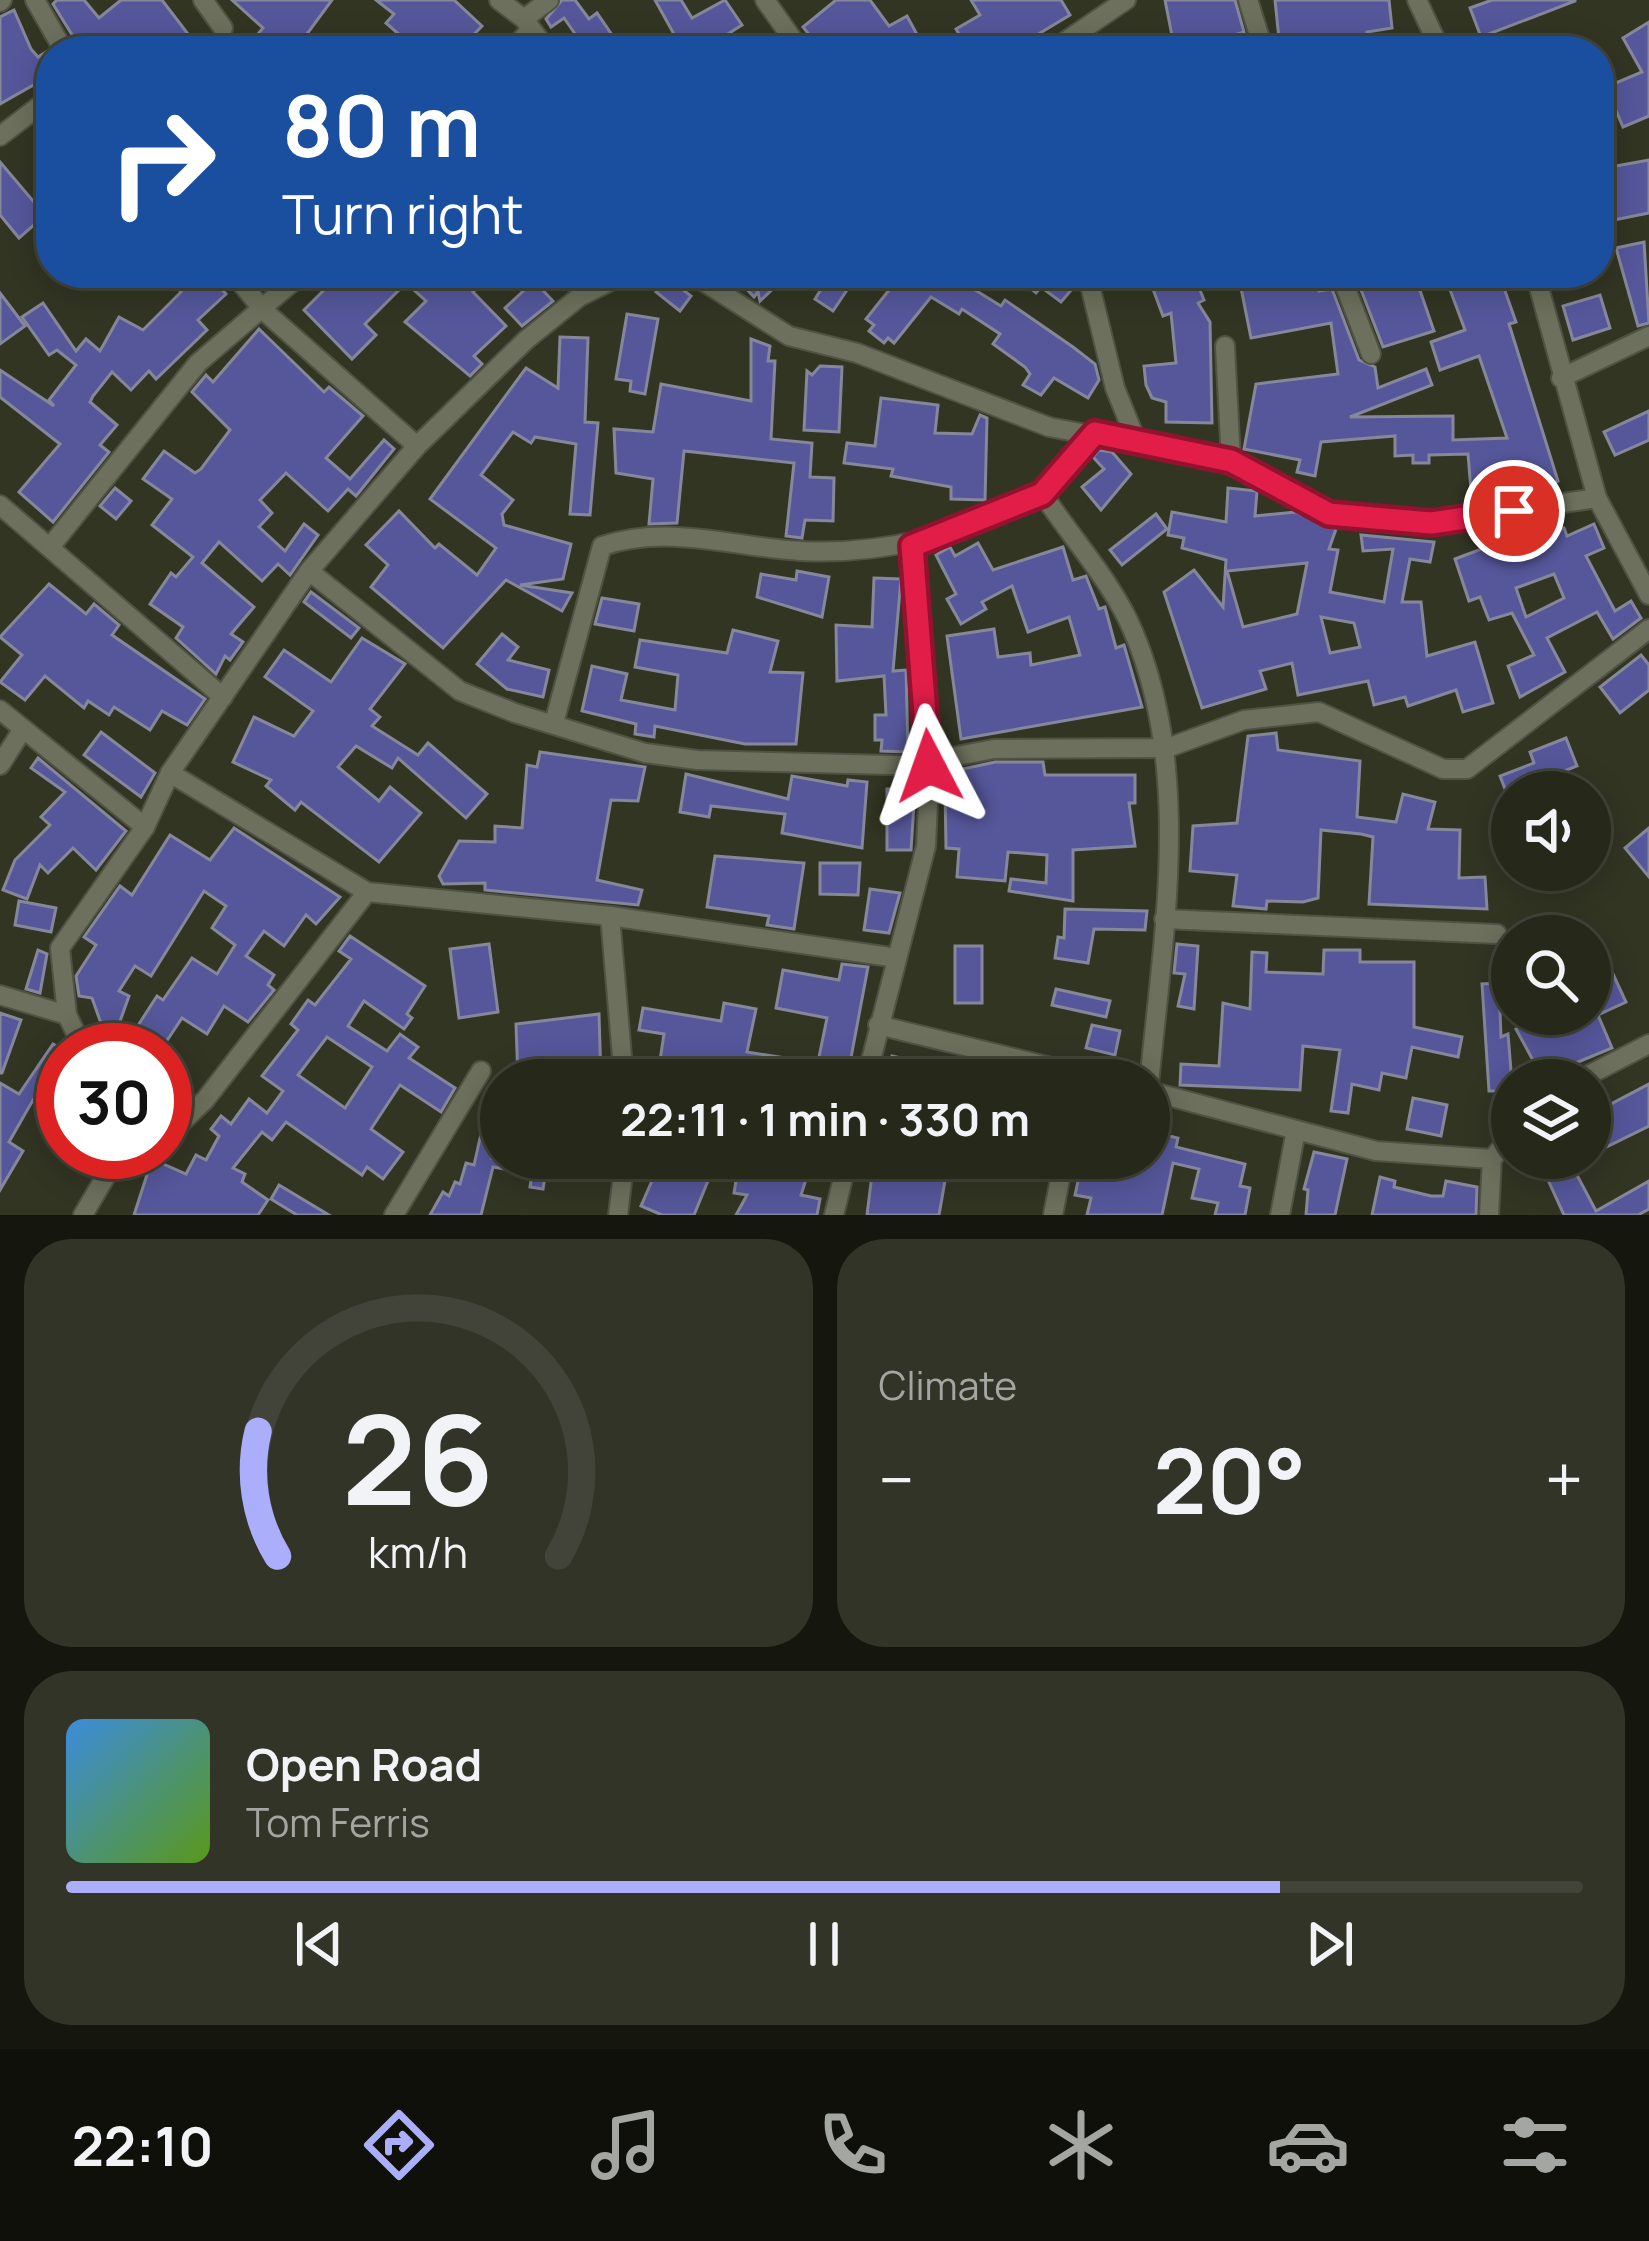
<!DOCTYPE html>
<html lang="en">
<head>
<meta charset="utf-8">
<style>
	body { margin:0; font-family:Manrope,sans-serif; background:#323427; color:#f1f3f6; height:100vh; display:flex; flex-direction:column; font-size:45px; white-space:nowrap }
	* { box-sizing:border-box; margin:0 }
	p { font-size:39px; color:#a4a6a2 }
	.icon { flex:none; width:66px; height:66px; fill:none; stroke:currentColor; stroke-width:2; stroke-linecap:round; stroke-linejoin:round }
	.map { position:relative; height:1215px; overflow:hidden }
	.sheet { display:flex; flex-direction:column; gap:24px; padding:24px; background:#15160e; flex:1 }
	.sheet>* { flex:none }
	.guide { position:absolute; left:36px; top:36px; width:1578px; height:252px; border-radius:48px; box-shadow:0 6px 30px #0003,0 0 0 3px #424439; background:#1a4fa0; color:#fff; overflow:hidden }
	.fabs { position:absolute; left:1491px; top:771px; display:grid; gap:24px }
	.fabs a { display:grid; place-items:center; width:120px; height:120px; border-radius:50%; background:#26281a; box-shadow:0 6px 30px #0003,0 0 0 3px #424439; font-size:60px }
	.speed { position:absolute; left:36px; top:1023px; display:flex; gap:24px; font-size:60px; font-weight:700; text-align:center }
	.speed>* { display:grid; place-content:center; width:156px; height:156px; border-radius:50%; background:#26281a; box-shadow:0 6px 30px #0003,0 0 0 3px #424439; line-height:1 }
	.speed .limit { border:18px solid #d22; background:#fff; color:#111 }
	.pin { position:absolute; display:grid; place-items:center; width:102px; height:102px; color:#fff; margin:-51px; border:6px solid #fff; border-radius:50%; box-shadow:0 3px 12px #0007 }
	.me { position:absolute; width:132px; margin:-66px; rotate:356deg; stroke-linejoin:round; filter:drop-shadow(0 0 9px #0008) }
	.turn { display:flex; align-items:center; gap:42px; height:252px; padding:0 48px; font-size:54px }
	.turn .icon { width:156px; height:156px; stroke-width:2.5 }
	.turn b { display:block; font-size:84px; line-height:102px }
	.big { font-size:90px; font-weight:700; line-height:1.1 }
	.sheet .tile { flex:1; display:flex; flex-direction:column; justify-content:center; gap:18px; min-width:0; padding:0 42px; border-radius:48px; background:#323427 }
	.sheet .dial { align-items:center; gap:0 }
	.dial svg { height:312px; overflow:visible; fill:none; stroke:#424439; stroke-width:7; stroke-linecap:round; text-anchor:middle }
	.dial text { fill:#f1f3f6; stroke:none }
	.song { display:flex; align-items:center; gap:36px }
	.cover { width:144px; height:144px; border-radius:18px; background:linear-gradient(135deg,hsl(210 70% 55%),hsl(90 70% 35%)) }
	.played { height:12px; border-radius:6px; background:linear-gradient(90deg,#abaffb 80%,#424439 80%) }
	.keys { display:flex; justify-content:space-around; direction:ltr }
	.heat { display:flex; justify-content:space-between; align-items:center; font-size:66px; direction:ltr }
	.sheet .tiles { flex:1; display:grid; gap:24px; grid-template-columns:1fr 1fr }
	.tile:last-child { grid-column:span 2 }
	.trip { position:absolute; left:480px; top:1059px; width:690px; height:120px; border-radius:60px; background:#26281a; box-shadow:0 6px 30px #0003,0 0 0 3px #424439; font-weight:700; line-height:120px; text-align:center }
	.dock { display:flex; height:192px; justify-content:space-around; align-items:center; background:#0f100a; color:#a4a6a2 }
	.dock .icon { width:84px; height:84px }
	.dock .active { color:#abaffb }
	.dock b { font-size:54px; color:#f1f3f6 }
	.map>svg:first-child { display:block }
</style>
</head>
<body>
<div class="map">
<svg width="1649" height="1215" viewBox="0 0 1649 1215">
	<rect width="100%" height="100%" fill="#333523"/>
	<!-- building -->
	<g fill="#56579b" stroke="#85879b" stroke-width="3" fill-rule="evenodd">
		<path d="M57 0H84L99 18 121 0H162L201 51H82L53 4Z"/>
		<path d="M232 0H332L304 38 296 36 284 51 257 35 263 28Z"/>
		<path d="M376 0H454L482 26 458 51H418L386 23 394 14Z"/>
		<path d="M562 0H575L589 19 597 13 623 51H587L564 18 551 27 546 19Z"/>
		<path d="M655 0H681L692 18 725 0 742 25 712 44 716 51H652L675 36Z"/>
		<path d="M836 0H870L889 26 907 16 926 51H822L803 27Z"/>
		<path d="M971 0H1061L1070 15 1010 51 999 37 969 51 956 29 980 15Z"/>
		<path d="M1165 0H1235L1244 32 1201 45 1202 51H1175Z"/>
		<path d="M1275 0H1389L1392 28 1367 32 1368 51H1304L1302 44 1280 49Z"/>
		<path d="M1492 0H1575V1L1481 37 1470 8Z"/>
		<path d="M14 10 31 49 38 57 46 52 51 75 0 104V17Z"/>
		<path d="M1649 22V116L1623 127 1606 87 1642 72 1623 38Z"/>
		<path d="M1649 160V213L1614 220 1612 208 1601 210 1599 169Z"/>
		<path d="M0 162 45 215 19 238 0 215Z"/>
		<path d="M1644 242 1649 323 1638 326 1616 248Z"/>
		<path d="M183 273H207L226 294 198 320 207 330 156 379 149 371 131 390 112 372 93 396 90 402 117 425 100 445 109 452 53 522 19 492 60 444 0 397V370L54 406 49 400 76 365 57 350 49 355 22 317 43 303 76 351 86 339 100 351 119 317 143 330 181 292 173 282Z"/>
		<path d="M341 273H492L473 292 506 326 474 356 482 364 470 376 405 322 426 301 406 283 365 324 376 335 352 359 304 310Z"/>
		<path d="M745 273H771L779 283 760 301 758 292 754 297 738 280Z"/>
		<path d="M882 273H991L975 290 1001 306 1005 300 1073 347 1095 364 1099 380 1088 398 1054 378 1041 395 1023 385 1030 374 1025 367 993 344 1000 334 962 309 959 314 931 297 894 343 888 338 884 343 869 331 874 325 866 319 893 285Z"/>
		<path d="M1012 273H1055L1073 288 1061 302 1041 287 1036 293Z"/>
		<path d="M1147 273H1193L1204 300 1198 303 1210 322 1212 423 1166 422V402L1152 398 1146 385 1144 366 1176 363 1171 313 1163 316Z"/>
		<path d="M1238 273H1315L1319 291 1332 289 1359 360 1375 367 1378 388 1426 369 1432 385 1350 417 1453 416V440L1507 438 1479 356 1440 370 1431 342 1465 330 1449 287 1487 273H1522L1523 281 1504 288 1516 322 1509 324 1558 481 1516 497 1472 503 1468 454 1429 455V463H1413V455L1395 456V436L1321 442 1315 476 1297 472 1300 460 1244 449 1256 384 1338 374 1331 323 1251 338Z"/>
		<path d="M1392 273H1414L1434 331 1383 347 1358 282Z"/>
		<path d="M667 277 691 296 680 311 656 292Z"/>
		<path d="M828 278 847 290 833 311 815 299Z"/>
		<path d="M534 281 553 301 522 326 505 308Z"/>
		<path d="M0 293 25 326 0 344Z"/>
		<path d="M1600 295 1610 328 1573 340 1563 306Z"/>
		<path d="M627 314 658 319 645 394 630 391 631 381 616 379Z"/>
		<path d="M259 329 324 392 329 387 363 416 326 458 350 479 384 440 394 449 356 496 348 489 328 511 286 473 260 500 272 513 259 527 285 551 304 524 318 535 290 575 278 564 262 581 219 542 202 563 254 607 231 634 243 642 230 660 225 656 216 674 176 638 183 627 150 604 171 573 176 577 193 557 152 525 172 499 143 479 164 451 195 473 201 469 230 430 192 392 206 375 213 382Z"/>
		<path d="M560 337 588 338 585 422 598 423 590 515 570 514 576 444 535 437 531 443 513 432 481 475 513 500 502 514 504 525 571 544 563 579 520 585 572 593 562 611 506 580 443 648 371 587 388 565 366 545 399 511 435 548 439 544 477 575 496 548 430 499 526 368 558 388Z"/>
		<path d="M751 339 770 346 768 361H775L771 439 812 443 810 477 834 478 833 521 805 520 802 538 786 536 794 463 684 451 677 523 649 524 653 479 616 473 614 429 653 432 661 384 751 401Z"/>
		<path d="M820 366 842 367 839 432 804 430 807 371 812 375Z"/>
		<path d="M881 398 938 405 935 433 972 434 980 415 987 418 985 500 951 499V487L891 476 893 469 844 463 847 443 875 446Z"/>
		<path d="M1649 411V440L1615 455 1604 432Z"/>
		<path d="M1099 450 1112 452 1131 474 1101 510 1082 487 1104 469 1093 457Z"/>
		<path d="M115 488 131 501 116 519 100 506Z"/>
		<path d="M1228 488 1257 491 1255 516 1296 512 1336 529 1329 549 1338 550 1330 592 1384 602 1393 549 1363 551 1361 535 1434 542 1430 562 1410 559 1402 602H1421L1427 656 1475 642 1493 703 1463 712 1456 690 1408 706 1405 697 1374 705 1368 681 1298 695 1292 663 1260 671 1266 689 1202 708 1164 592 1194 570 1223 607 1226 560 1182 548 1184 538 1168 535 1172 512 1226 522ZM1307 563 1297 614 1243 627 1227 571ZM1321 617 1354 623 1360 647 1330 653Z"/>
		<path d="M1156 514 1167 529 1122 565 1110 550Z"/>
		<path d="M1594 524 1604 548 1586 556 1615 611 1631 601 1641 618 1613 639 1597 612 1547 638 1565 672 1520 697 1508 666 1534 655 1512 613 1489 620 1480 597 1469 601 1455 559 1500 542 1503 550 1564 528 1567 536ZM1554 574 1564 598 1526 617 1516 588Z"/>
		<path d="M978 543 993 570 1063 547 1073 580 1086 576 1099 609 1105 607 1116 648 1124 645 1142 707 961 739 947 636 994 629 998 657 1030 653 1031 665 1080 655 1069 617 1028 632 1012 586 982 602 986 609 961 624 947 599 956 594 936 555 950 547 955 556Z"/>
		<path d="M797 571 829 577 822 617 757 597 761 574 796 580Z"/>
		<path d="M874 578 901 579 893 671 906 670 908 752 881 751 882 740H875V715H886L884 676 837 681 836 625 872 627Z"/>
		<path d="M49 584 86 614 94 604 119 625 112 635 205 699 187 725 162 711 150 730 114 707 109 715 88 701 84 708 45 676 25 700 0 682 22 655 0 637Z"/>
		<path d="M311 592 359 628 351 638 304 602Z"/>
		<path d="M602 598 639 604 634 631 595 624Z"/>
		<path d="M733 630 778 641 770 672 803 673 796 744H745L655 726 654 737 635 734 636 724 582 711 592 666 627 674 621 700 675 710 678 675 635 667 640 640 727 653Z"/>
		<path d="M502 634 518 647 508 660 549 670 543 697 507 689 477 664Z"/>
		<path d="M362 638 405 664 370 709 380 717 372 726 418 755 428 743 487 794 466 818 398 758 392 768 356 746 338 767 379 801 390 787 421 813 379 862 301 802 295 810 266 786 271 780 233 762 254 717 294 736 313 711 265 677 284 650 331 682Z"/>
		<path d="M1641 655 1649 665V690L1620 713 1600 687Z"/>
		<path d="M101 732 155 773 141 797 84 755Z"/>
		<path d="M1276 733 1278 750 1360 761 1357 817 1396 822 1403 794 1435 802 1428 829 1460 830 1459 878 1485 877 1487 909 1369 904 1373 837 1361 834 1321 830 1318 898 1303 902 1267 901 1266 909 1233 906 1237 875 1190 871 1193 826 1237 823 1248 736Z"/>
		<path d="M1566 738 1577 766 1507 794 1500 776 1534 763 1530 752Z"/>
		<path d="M540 752 645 767 638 801 611 800 597 880 642 890 638 905 485 890V883L443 884 439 876 459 841 495 842V826L522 828 527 765 537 767Z"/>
		<path d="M38 758 126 831 96 870 73 848 48 873 40 865 27 899 3 890 15 860 50 825 41 817 65 792 31 768Z"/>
		<path d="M995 762H1043L1045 775H1135V803H1129L1135 846 1073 850V901L1009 891 1011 879 1046 883 1047 855 1008 852 1005 881 957 877 959 849 946 848 945 788H965L963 769Z"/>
		<path d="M686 774 788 799 792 776 847 786 848 780 867 782 862 848 782 833 785 814 711 806 709 817 680 812Z"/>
		<path d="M887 789H915L911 850H887Z"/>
		<path d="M234 828 340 897 316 924 306 915 284 946 264 931 246 956 274 975 268 985 274 990 248 1022 224 1006 207 1034 182 1018 162 1048 135 1030 157 996 163 1000 192 958 217 974 235 945 212 928 226 906 204 891 151 976 135 966 119 991 129 996 118 1027 104 1032 92 998 79 996 76 976 96 945 84 937 120 886 132 895 170 835 210 860Z"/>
		<path d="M1649 828V877L1625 848Z"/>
		<path d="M715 856 804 863 794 929 767 925 769 916 707 907Z"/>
		<path d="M820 863H860L858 895 820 894Z"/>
		<path d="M870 889 900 893 889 933 864 930Z"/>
		<path d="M19 901 56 908 51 932 15 925Z"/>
		<path d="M1065 909 1147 911 1145 930 1094 929 1088 963 1055 958 1058 937 1064 938Z"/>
		<path d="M350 936 425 986 407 1014 412 1018 404 1029 364 1001 348 1026 387 1051 400 1034 418 1047 409 1058 455 1088 441 1112 400 1085 371 1129 403 1152 383 1179 367 1167 362 1175 286 1122 272 1140 262 1132 233 1168 245 1174 242 1182 268 1200 258 1215H134L152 1159 186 1174 196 1155 206 1160 219 1136 211 1129 221 1116 231 1124 249 1099 267 1113 283 1091 262 1076 298 1030 291 1024 308 1000 315 1005 351 959 339 951ZM327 1037 372 1067 345 1108 298 1075Z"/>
		<path d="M489 944 498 1012 459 1018 450 949Z"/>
		<path d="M1177 944 1198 946 1194 1009 1178 1006 1185 974 1174 973Z"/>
		<rect x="955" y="946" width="27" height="57"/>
		<path d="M38 950 47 954 40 993 26 989Z"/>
		<path d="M1324 950H1360V962H1414V1027L1462 1037 1458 1057 1412 1047 1406 1078 1382 1073 1379 1090 1352 1084 1348 1113 1331 1111 1340 1050 1303 1046 1300 1090 1180 1085 1181 1064 1219 1066 1223 1003 1250 1009 1252 952 1267 953 1266 972 1323 974Z"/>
		<path d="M842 964 868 967 850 1063 819 1057 827 1018 776 1008 783 970 839 980Z"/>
		<path d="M1613 974 1626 1002 1598 1015 1612 1048 1542 1077 1516 1029 1544 1014H1590V985Z"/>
		<path d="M1499 983 1501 1037 1508 1034 1512 1083V1122L1501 1123 1499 1091H1489L1482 984Z"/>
		<path d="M1056 989 1110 1001 1106 1017 1052 1005Z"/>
		<path d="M724 1003 756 1009 747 1052 830 1065 827 1080H657L664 1034 639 1030 643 1008 721 1021Z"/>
		<path d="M0 1013 21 1020 2 1073H0Z"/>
		<path d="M599 1014 601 1080H518L516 1024Z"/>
		<path d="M1092 1025 1120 1031 1115 1055 1086 1048Z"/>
		<path d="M53 1044 63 1050V1117L33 1100 9 1142 23 1151 0 1190V1083L19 1094Z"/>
		<path d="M892 1056 923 1063 919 1080H887Z"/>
		<path d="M165 1072 191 1087 171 1111 165 1107Z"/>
		<path d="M1649 1084V1126L1590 1155V1115Z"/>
		<path d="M1413 1098 1447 1105 1441 1136 1407 1129Z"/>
		<path d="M483 1125 498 1129 492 1158H548L543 1189 530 1187 532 1174 493 1167 481 1215H430L443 1192 449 1196 455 1182 460 1184 466 1163 474 1165Z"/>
		<path d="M1149 1131 1178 1138 1176 1147 1245 1164 1240 1186 1250 1188 1245 1215H1215L1218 1203 1192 1198 1199 1169 1173 1163 1162 1215H1087L1091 1198 1075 1195 1083 1158H1149Z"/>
		<path d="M1314 1152 1347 1159 1335 1215H1306L1308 1190 1304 1189Z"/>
		<path d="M675 1158H769L809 1170 801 1195 820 1199 817 1215H736L747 1195 734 1193 736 1181 710 1176 694 1215H662L641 1206 658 1167 672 1173Z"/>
		<path d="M874 1158H949L939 1215H867Z"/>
		<path d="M1538 1158H1568L1596 1211 1649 1181V1209L1638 1215H1564Z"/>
		<path d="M1380 1177 1395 1181 1394 1187 1431 1196H1443L1446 1181 1477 1187 1476 1215H1372Z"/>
		<path d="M279 1185 329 1215H297L271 1199Z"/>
	</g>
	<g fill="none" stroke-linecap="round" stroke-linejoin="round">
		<!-- street casing -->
		<g stroke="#505243" stroke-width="22">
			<g id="street">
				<path d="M35 0 64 51"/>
				<path d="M203 0 223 28"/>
				<path d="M499 0 524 19 548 51"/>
				<path d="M765 0 801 51"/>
				<path d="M1248 0 1264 51"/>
				<path d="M1417 0 1441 51"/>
				<path d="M0 2 2 0"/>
				<path d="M524 19 549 0"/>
				<path d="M511 51 531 29"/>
				<path d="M1051 51 1126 0"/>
				<path d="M0 136 51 97"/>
				<path d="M233 273 263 310 417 446"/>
				<path d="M690 273 789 336 857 353 1049 427 1231 461 1329 515 1431 523 1597 498"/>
				<path d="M1087 273 1115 388 1136 440"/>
				<path d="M1340 273 1371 354"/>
				<path d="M1535 273 1597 498 1649 595"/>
				<path d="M1225 346 1231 461"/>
				<path d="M1561 378 1649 336"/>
				<path d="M1042 493C1071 537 1113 583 1133 631 1193 771 1163 936 1149 1084"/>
				<path d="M0 505 223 697"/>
				<path d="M50 547 198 363 303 273"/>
				<path d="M309 571 460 691 515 713 645 753 697 760 930 766"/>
				<path d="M0 710 145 827"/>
				<path d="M554 723 602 546C670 524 732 547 801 551 878 555 973 535 1040 494 1061 482 1079 452 1095 433"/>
				<path d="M930 761 994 749 1167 748 1244 720 1319 712 1443 769H1467L1649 629"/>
				<path d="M0 765 23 729"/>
				<path d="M170 773 367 892 610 916 897 958"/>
				<path d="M610 916 624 1080"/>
				<path d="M1164 919 1497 934"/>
				<path d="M0 995 67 1015"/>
				<path d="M878 1025 1104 1080"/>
				<path d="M84 1050 67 1015 60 948 145 827 170 773 309 571 417 446 526 340 579 297 627 273"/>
				<path d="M866 1080 926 846 930 761 912 546"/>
				<path d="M1579 1080 1649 1044"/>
				<path d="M1149 1091 1376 1151 1492 1159"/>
				<path d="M165 1127 183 1121 205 1100 367 892"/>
				<path d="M83 1215 120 1152"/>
				<path d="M394 1215 481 1071"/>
				<path d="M618 1215 625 1158"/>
				<path d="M834 1215 848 1158"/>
				<path d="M1053 1215 1064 1158"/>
				<path d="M1280 1215 1296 1130"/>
				<path d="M1489 1215 1492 1159 1512 1135"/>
			</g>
		</g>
		<!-- street -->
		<use href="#street" stroke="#6d705c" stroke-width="18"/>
	</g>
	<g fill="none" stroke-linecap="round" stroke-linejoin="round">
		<!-- route casing -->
		<g stroke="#92132f" stroke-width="30">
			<path id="route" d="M929 766 912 546 1042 494 1095 433 1231 461 1329 514 1431 523 1514 511"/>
		</g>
		<!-- route -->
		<use href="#route" stroke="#e11d48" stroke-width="21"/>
	</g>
</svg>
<div class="fabs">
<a><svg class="icon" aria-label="sound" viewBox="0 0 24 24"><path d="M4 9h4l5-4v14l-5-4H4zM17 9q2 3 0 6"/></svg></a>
<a><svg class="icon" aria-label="search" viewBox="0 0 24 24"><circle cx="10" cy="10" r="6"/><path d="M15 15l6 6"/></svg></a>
<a><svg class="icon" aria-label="layers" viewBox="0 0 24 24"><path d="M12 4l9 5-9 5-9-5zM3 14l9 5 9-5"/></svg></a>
</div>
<div class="speed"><div class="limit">30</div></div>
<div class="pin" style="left:1514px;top:511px;background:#d93025"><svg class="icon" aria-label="arrive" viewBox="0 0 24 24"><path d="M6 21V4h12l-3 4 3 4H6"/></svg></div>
<svg class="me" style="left:929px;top:766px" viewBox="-20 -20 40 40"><path d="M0-17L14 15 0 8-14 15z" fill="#e11d48" stroke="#fff" stroke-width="4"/></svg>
<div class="trip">22:11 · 1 min · 330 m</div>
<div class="guide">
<div class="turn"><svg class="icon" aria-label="right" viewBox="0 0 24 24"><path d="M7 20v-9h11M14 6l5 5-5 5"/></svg><div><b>80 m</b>Turn right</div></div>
</div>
</div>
<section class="sheet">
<div class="tiles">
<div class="tile dial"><svg viewBox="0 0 100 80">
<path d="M14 69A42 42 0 1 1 86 69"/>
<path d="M14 69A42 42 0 0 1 9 37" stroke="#abaffb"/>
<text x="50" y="56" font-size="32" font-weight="700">26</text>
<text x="50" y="72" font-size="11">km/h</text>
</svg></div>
<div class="tile"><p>Climate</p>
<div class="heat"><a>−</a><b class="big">20°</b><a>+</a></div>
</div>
<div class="tile">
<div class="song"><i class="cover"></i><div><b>Open Road</b><p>Tom Ferris</p></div></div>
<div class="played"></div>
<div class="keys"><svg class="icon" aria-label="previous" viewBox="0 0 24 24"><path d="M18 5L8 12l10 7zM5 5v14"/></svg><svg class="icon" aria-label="pause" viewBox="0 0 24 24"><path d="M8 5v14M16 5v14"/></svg><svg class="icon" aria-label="next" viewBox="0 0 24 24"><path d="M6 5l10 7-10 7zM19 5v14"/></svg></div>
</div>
</div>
</section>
<nav class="dock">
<b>22:10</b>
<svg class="icon active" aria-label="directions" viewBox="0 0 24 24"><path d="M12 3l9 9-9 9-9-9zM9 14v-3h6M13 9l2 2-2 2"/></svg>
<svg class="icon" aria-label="music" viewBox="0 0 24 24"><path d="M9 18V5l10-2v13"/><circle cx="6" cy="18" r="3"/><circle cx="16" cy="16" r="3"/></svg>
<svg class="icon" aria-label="phone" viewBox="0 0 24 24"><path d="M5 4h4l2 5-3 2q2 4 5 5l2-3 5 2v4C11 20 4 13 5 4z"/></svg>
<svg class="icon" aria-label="climate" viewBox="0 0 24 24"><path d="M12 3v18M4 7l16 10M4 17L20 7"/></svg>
<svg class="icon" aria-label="car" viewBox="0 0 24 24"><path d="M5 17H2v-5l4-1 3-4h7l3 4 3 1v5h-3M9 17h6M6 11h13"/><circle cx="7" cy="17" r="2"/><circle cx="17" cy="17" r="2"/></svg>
<svg class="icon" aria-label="filters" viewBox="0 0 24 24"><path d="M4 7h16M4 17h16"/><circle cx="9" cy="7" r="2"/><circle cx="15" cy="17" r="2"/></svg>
</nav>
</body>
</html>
